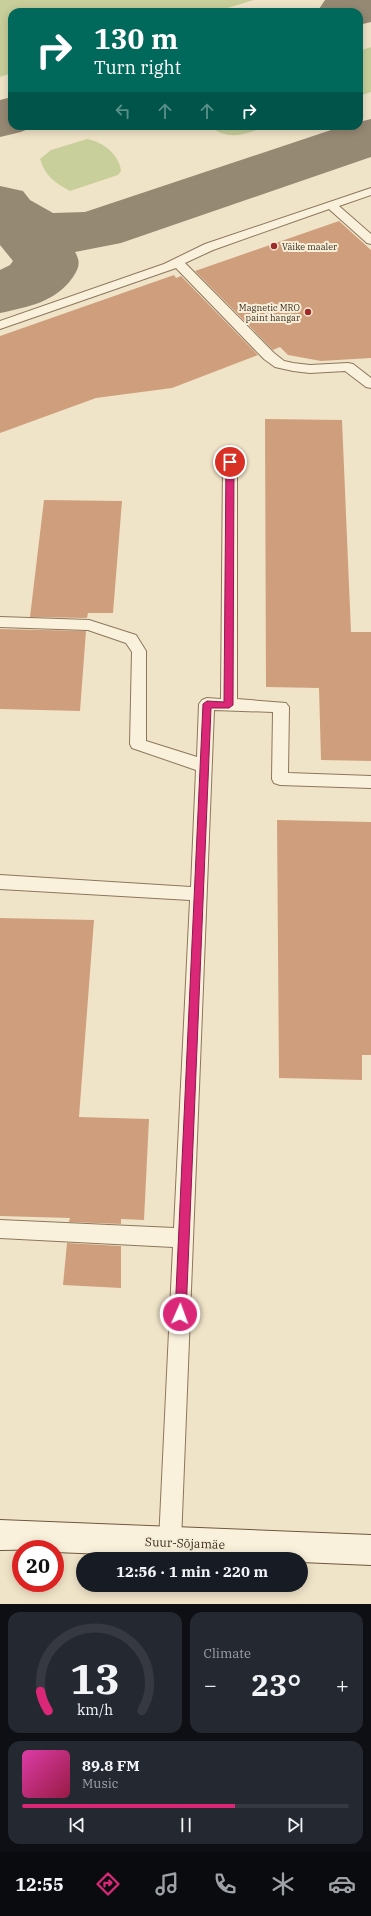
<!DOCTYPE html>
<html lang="en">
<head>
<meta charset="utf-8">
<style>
	body { margin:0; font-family:"IBM Plex Serif",serif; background:#242831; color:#f1f3f6; height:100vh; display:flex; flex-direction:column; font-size:15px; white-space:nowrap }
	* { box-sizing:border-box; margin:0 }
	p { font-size:13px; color:#9ea1a6 }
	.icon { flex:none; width:22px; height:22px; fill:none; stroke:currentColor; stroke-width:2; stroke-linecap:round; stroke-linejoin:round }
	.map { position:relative; height:1604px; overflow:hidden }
	.side { display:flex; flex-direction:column; gap:8px; padding:8px; background:#0d0f14; flex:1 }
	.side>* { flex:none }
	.guide { position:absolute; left:8px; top:8px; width:355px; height:122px; border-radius:12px; box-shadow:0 2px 10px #0003; background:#00695c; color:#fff; overflow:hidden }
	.speed { position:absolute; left:12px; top:1540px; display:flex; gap:8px; font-size:20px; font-weight:700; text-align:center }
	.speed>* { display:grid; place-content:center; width:52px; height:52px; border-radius:50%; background:#171b24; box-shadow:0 2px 10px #0003; line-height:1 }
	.speed .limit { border:6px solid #d22; background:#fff; color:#111 }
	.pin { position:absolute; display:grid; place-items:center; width:34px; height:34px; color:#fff; margin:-17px; border:2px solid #fff; border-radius:50%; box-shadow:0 1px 4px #0007 }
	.me { position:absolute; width:44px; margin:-22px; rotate:2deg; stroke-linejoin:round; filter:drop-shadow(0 0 3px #0008) }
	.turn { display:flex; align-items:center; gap:14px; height:84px; padding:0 20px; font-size:18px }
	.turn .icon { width:52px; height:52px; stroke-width:2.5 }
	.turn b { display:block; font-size:28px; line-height:34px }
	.lanes { display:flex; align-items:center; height:38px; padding:0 20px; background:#0003; justify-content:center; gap:20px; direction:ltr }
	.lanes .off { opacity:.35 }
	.big { font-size:30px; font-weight:800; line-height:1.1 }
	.side .card { flex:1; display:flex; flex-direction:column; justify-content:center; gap:6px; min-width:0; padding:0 14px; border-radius:12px; background:#242831 }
	.side .dial { align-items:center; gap:0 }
	.dial svg { height:104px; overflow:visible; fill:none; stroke:#363941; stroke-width:7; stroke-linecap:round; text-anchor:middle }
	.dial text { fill:#f1f3f6; stroke:none }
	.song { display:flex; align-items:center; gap:12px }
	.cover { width:48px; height:48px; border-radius:6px; background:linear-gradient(135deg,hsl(320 70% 55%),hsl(340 70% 35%)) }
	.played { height:4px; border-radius:2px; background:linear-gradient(90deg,#db2777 65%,#363941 65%) }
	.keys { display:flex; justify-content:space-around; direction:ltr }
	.heat { display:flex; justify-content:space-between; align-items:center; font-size:22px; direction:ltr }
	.side .tiles { flex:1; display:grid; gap:8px; grid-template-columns:1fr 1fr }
	.card:last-child { grid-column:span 2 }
	.trip { position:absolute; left:76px; top:1552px; width:232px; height:40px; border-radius:20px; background:#171b24; box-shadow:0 2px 10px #0003; font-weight:800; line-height:40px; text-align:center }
	.dock { display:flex; height:64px; justify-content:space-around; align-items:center; background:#090b0e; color:#9ea1a6 }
	.dock .icon { width:28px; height:28px }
	.dock .current { color:#db2777 }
	.dock b { font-size:18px; color:#f1f3f6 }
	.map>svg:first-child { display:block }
</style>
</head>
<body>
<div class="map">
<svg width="371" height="1604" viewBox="0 0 371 1604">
	<rect width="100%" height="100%" fill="#f0e4c8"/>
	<!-- green -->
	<g fill="#c9cf9b">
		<path d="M0 0H254L214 12H12V73L0 77Z"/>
		<path d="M371 47V92L359 96V51Z"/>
		<path d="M209 126H268C244 134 231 142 209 126Z"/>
		<path d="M87 139C103 142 119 154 121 171L118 175 70 191C55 183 45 176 40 159L51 150Z"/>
	</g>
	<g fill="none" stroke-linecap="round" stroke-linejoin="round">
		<!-- taxiway -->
		<g fill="#968974" fill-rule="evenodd">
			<path d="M325 0H371V22L359 25V12H317Z"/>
			<path d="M12 97V126H35L21 132 0 137V100Z"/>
			<path d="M371 119V157L121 243 75 252C81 262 79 268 73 277 56 302 28 307 0 313V270L10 265 13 261 0 245V186L23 191 30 200 53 213 85 212 343 126H359V122Z"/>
		</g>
	</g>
	<!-- building -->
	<g fill="#cf9f7d">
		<path d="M339 221 371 250V358L321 361 288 355 280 347 273 350 195 271Z"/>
		<path d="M174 275 176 278 181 276 258 355 172 388 96 398 0 433V336Z"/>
		<path d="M265 419 342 420 351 632H371V761L321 760 319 688 266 687Z"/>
		<path d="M44 500 122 501 113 613H88L87 618 30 617Z"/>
		<path d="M0 629 86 631 80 711 0 709Z"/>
		<path d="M277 820 371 822V1055H362V1080L279 1078Z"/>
		<path d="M0 918 94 920 79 1117 149 1119 144 1220 121 1219V1224L69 1222 70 1218 0 1216Z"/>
		<path d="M67 1243 121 1246V1288L63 1285Z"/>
	</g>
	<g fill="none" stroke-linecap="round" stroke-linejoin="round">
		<!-- lane casing -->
		<g stroke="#8d765c" stroke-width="2">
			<g id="lane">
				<path d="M371 188V195L339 206 371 234V244L367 243 329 209 213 250 185 263 274 353 284 361 293 363 310 365 348 363 353 364 371 378V388L366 387 345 371 310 373 293 371 275 367 264 359 176 268 0 329V321L164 264 205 244Z"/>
				<path d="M230 457 235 459 237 462V699L286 703 289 707 288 773 371 776V788L280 785 274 783 272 779 273 712 214 710 181 1542 178 1550 170 1553 162 1550 159 1542 173 1247 0 1238V1220L174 1228 190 900 0 889V875L191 887 196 770 132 748 130 744 132 652 126 643 88 630 0 627V617L89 620 136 635 146 651V741L197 757 199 704 202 700 207 698 221 699 223 462 225 459Z"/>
			</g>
		</g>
		<!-- secondary casing -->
		<g stroke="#6f573f" stroke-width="2">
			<path id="secondary" d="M0 1520 371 1535V1565L301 1562V1559H230L55 1552V1549L0 1550Z"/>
		</g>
		<!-- lane -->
		<use href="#lane" fill="#faf1dc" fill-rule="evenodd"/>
		<!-- secondary -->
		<use href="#secondary" fill="#faf1dc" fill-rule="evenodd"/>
	</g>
	<!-- route -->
	<path fill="#db2777" stroke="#8e194d" d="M230 459 234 462 233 705 229 708H211L186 1314 184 1318 180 1320 176 1318 175 1314 203 704 207 701 224 702 226 462Z"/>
	<!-- markers -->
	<g fill="#9e2a2b" stroke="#f7eed8" stroke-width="1.5">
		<circle cx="274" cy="246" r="4"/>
		<circle cx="308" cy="312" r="4"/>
	</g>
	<g text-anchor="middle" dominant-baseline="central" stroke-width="4" stroke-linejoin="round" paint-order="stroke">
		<!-- far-poi labels -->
		<g font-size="9" fill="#3d2e20" stroke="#f7eed8" text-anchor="start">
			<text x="282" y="246">Väike maaler</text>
			<text x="300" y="307" text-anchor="end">Magnetic MRO<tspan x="300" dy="10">paint hangar</tspan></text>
		</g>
		<!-- near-street labels -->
		<g font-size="12" fill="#3d2e20" stroke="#f7eed8">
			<text transform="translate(185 1543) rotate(2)">Suur-Sõjamäe</text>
		</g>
	</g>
</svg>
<div class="speed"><div class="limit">20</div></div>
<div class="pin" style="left:230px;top:462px;background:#d93025"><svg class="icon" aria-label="arrive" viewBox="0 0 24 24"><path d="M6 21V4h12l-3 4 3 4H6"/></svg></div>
<svg class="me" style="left:180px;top:1314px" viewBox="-20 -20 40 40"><circle r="17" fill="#db2777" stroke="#fff" stroke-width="3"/><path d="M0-11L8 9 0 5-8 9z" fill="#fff"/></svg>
<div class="trip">12:56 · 1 min · 220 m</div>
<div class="guide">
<div class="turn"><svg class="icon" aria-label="right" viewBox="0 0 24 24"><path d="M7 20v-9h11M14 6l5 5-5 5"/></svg><div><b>130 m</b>Turn right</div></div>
<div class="lanes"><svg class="icon off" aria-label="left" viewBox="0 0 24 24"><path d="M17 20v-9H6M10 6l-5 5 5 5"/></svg><svg class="icon off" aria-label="ahead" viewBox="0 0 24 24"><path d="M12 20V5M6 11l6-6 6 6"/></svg><svg class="icon off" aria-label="ahead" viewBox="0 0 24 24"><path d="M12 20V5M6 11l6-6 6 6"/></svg><svg class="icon" aria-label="right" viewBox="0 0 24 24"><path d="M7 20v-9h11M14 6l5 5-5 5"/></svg></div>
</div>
</div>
<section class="side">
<div class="tiles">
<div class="card dial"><svg viewBox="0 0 100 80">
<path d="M14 69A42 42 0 1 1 86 69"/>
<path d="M14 69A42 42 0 0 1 8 54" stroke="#db2777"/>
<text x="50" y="56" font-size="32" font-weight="700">13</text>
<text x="50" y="72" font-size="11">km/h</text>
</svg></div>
<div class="card"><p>Climate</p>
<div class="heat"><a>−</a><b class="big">23°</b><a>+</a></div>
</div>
<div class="card">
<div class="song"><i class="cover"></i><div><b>89.8 FM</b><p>Music</p></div></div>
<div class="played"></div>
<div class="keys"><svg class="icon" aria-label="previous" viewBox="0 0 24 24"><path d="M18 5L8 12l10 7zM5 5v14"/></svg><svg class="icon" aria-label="pause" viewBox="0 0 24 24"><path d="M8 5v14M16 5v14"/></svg><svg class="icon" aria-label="next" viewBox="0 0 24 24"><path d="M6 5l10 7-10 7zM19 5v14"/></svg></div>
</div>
</div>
</section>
<nav class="dock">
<b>12:55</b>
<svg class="icon current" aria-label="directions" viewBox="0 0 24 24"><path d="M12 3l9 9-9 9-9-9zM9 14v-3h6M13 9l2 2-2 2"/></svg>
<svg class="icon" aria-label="music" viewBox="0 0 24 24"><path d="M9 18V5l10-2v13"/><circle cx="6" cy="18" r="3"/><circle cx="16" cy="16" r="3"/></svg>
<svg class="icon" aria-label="phone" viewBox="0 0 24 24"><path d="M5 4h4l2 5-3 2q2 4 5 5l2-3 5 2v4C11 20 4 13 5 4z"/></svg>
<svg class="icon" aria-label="climate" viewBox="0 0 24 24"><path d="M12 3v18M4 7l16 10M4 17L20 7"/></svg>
<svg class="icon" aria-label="car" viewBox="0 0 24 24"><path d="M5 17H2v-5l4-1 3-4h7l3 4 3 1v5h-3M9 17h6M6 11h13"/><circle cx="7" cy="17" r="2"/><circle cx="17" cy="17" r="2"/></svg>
</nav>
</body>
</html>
